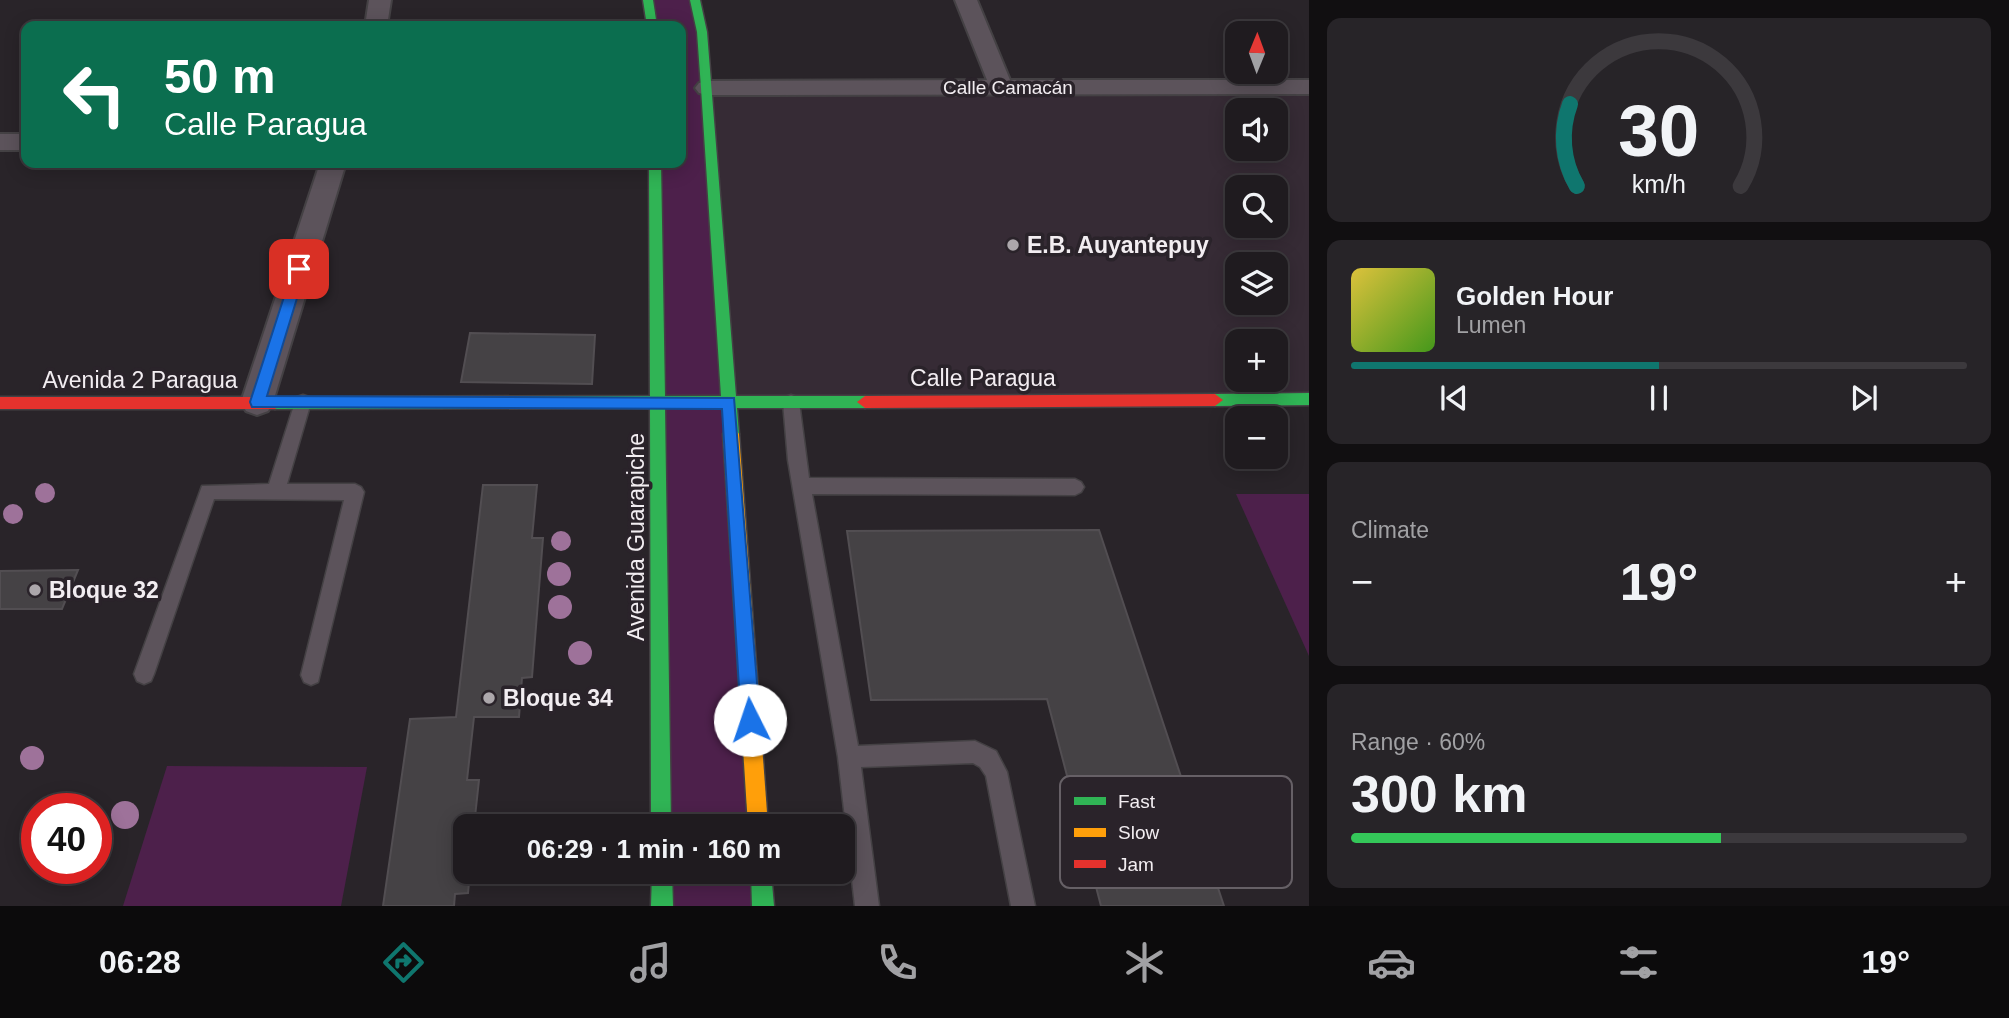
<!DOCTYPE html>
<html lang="en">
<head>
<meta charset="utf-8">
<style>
	body { margin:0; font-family:Helvetica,sans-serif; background:#272428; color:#f1f3f6; height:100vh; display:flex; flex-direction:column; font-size:26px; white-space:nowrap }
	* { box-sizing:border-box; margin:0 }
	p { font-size:23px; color:#a1a1a4 }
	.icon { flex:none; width:38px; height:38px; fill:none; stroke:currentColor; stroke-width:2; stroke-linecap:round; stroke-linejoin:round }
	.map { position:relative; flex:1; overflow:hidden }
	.sheet { display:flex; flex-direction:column; gap:18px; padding:18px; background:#110f11; width:700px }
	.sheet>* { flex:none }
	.guide { position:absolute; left:21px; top:21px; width:665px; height:147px; border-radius:14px; box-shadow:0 4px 18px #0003,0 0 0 2px #3c393d; background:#0b6e4f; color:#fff; overflow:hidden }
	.needle { width:46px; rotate:1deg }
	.fabs { position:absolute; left:1225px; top:21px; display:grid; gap:14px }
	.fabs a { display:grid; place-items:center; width:63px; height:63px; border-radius:14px; background:#1f1b1f; box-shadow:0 4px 18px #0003,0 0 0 2px #3c393d; font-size:35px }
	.speed { position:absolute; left:21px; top:793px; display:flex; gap:14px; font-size:35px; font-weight:700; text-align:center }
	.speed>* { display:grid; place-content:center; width:91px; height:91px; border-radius:50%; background:#1f1b1f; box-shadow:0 4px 18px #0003,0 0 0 2px #3c393d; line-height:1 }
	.speed .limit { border:10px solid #d22; background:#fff; color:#111 }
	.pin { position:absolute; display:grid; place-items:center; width:60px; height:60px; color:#fff; margin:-30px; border-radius:14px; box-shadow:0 4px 10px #0006 }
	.me { position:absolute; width:77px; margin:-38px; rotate:356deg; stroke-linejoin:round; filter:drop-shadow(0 0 5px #0008) }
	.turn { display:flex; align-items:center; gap:24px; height:147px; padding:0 28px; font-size:32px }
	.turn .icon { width:91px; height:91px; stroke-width:2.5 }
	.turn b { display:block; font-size:49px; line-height:60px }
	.big { font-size:52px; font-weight:800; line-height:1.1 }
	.sheet .tile { flex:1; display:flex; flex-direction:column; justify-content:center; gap:10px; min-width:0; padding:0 24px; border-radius:14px; background:#272428 }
	.sheet .dial { align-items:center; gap:0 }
	.dial svg { height:182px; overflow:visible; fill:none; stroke:#3c393d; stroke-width:7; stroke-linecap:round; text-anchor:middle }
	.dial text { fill:#f1f3f6; stroke:none }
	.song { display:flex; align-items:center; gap:21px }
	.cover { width:84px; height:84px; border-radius:10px; background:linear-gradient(135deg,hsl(50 70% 55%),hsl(100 70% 35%)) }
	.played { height:7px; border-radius:4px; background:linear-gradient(90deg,#0f766e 50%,#3c393d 50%) }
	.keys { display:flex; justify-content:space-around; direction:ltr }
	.heat { display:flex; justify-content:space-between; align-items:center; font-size:38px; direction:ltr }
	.charge { height:10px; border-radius:5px; background:linear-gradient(90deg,#34c759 60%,#3c393d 0) }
	.trip { position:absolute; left:453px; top:814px; width:402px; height:70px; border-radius:14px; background:#1f1b1f; box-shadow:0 4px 18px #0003,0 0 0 2px #3c393d; font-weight:800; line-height:70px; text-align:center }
	.dock { display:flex; height:112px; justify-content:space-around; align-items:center; background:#0c0b0c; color:#a1a1a4 }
	.dock .icon { width:49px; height:49px }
	.dock .active { color:#0f766e }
	.dock b { font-size:32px; color:#f1f3f6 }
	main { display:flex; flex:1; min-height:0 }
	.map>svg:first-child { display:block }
</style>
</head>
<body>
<main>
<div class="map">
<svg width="1309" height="906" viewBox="0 0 1309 906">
	<rect width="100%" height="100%" fill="#292429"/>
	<!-- built -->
	<path fill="#362b35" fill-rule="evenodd" d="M1309 87V399L729 402 707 88ZM1237 110H1276V149H1237ZM1237 187H1276V226H1237ZM1237 264H1276V303H1237ZM1237 341H1276V380H1237Z"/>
	<!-- green -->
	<g fill="#4d204b">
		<path d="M648 0H695L758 826H661L655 163H681V26H652Z"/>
		<path d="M1236 494H1309V656Z"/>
		<path d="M167 766 367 767 341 906H123Z"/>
		<path d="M662 872H761L763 906H662Z"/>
	</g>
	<!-- building -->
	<g fill="#454245" stroke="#524e52" stroke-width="2">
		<path d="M470 333 595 335 592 384 461 382Z"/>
		<path d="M483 485H537L532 538H543L532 677 522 678 519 717H474L467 780H479L474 826H466V872H470L468 893 455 894 454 906H383L410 719 456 717Z"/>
		<path d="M1099 530 1224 906H1101L1047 699 871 700 847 531Z"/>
		<path d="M78 570 62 609H0V571Z"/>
	</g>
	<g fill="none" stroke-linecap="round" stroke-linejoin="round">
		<!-- lane casing -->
		<g stroke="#444144" stroke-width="3">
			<g id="lane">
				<path d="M303 395 309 397 311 402 287 484H355L361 487 364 492 318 682 311 685 304 682 301 675 344 500 214 499 154 674 151 681 144 684 137 681 134 674 202 486 269 484 295 402 297 397Z"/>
				<path d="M791 395 797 397 799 402 809 478 1075 479 1081 482 1084 487 1081 492 1075 495 812 494 858 746 975 741 996 751 1007 772 1035 906H1011L986 776 980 767 973 763 861 767 879 906H855L838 757 788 460 783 402 785 397Z"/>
			</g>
		</g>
		<!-- street casing -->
		<g stroke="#444144" stroke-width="4">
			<g id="street">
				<path d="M369 0H391L387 26H365Z"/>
				<path d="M955 0H977L1010 80H1309V94L707 95 699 93 695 88 699 83 707 81 987 80Z"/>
				<rect x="0" y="134" width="26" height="16"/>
				<path d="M320 163H346L273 402 268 411 257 415 246 411 241 402Z"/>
			</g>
		</g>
		<!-- fast casing -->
		<g stroke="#444144" stroke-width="3">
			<g id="fast">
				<path d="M643 0H653L657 26H647Z"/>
				<path d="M690 0H700L707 32 736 396H865L873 402 865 408H737L739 434 736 438H726L722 408H665L671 826H651L650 408 275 409 267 403 275 397 650 396 649 163H661L665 396H721L701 88 697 32Z"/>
				<path d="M1309 393V405L1215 406 1207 400 1215 394Z"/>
				<path d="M652 872H672L673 906H651Z"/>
				<path d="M751 872H771L774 906H752Z"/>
			</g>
		</g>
		<!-- slow casing -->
		<g stroke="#444144" stroke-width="3">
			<path id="slow" d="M731 428 736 430 739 434 768 826H748L723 434 726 430Z"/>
		</g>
		<!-- jam casing -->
		<g stroke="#444144" stroke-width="3">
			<g id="jam">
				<path d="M1215 394 1223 400 1215 406 865 408 857 402 865 396Z"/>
				<path d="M0 397H275L283 403 275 409H0Z"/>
			</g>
		</g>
		<!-- lane -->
		<use href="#lane" fill="#5c535b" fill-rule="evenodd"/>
		<!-- street -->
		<use href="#street" fill="#5c535b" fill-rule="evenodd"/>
		<!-- fast -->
		<use href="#fast" fill="#30b455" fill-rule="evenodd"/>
		<!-- slow -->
		<use href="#slow" fill="#ff9f0a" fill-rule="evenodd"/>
		<!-- jam -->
		<use href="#jam" fill="#e5322d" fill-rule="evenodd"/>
	</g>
	<!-- trees -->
	<g fill="#9e729a">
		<circle cx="45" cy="493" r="10"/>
		<circle cx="13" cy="514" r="10"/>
		<circle cx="561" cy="541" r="10"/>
		<circle cx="559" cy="574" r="12"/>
		<circle cx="560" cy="607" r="12"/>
		<circle cx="580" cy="653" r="12"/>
		<circle cx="32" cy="758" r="12"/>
		<circle cx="125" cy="815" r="14"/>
	</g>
	<!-- route -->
	<path fill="#1a73e8" stroke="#114b97" stroke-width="2" d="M299 264 306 269 267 396 734 398 760 720 757 727 750 730 744 727 741 720 722 409 252 407 250 402 293 269Z"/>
	<!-- markers -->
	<g fill="#aca7ab" stroke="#2a232a" stroke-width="2.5">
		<circle cx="1013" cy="245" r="7"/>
		<circle cx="35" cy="590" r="7"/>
		<circle cx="489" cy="698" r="7"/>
	</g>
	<g text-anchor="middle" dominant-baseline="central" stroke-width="7" stroke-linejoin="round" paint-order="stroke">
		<!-- far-street labels -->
		<g font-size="19" fill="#f2edf1" stroke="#2a232a">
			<text x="1008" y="87">Calle Camacán</text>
		</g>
		<!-- poi labels -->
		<g font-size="23" font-weight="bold" fill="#f2edf1" stroke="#2a232a" text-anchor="start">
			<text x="1027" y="245">E.B. Auyantepuy</text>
			<text x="49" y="590">Bloque 32</text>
			<text x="503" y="698">Bloque 34</text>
		</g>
		<!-- street labels -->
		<g font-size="23" fill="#f2edf1" stroke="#2a232a">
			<text x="983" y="378">Calle Paragua</text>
			<text x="140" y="380">Avenida 2 Paragua</text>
			<text transform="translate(636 537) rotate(-90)">Avenida Guarapiche</text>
		</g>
	</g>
	<!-- legend -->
	<rect x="1060" y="776" width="232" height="112" rx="10" fill="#2a232a" stroke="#666066" stroke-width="2"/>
	<rect x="1074" y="797" width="32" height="8" fill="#30b455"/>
	<rect x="1074" y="828" width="32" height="9" fill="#ff9f0a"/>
	<rect x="1074" y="860" width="32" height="8" fill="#e5322d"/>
	<g font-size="19" fill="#f2edf1">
		<text x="1118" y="808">Fast</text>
		<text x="1118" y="839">Slow</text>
		<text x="1118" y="871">Jam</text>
	</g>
</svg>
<div class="fabs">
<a><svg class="needle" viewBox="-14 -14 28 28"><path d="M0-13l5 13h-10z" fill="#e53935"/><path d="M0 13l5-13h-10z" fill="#a1a1a4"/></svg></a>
<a><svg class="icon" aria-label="sound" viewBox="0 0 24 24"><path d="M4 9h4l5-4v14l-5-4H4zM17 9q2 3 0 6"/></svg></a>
<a><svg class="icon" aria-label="search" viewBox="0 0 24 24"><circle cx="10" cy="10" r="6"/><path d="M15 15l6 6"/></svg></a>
<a><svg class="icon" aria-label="layers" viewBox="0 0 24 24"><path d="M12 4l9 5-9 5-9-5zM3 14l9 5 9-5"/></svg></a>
<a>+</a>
<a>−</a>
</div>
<div class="speed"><div class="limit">40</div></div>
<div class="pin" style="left:299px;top:269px;background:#d93025"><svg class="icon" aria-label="arrive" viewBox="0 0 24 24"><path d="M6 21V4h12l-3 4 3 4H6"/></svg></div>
<svg class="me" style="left:750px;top:720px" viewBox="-20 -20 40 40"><circle r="19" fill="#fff"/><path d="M0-13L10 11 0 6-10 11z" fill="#1a73e8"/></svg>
<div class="trip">06:29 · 1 min · 160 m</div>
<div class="guide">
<div class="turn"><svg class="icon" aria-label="left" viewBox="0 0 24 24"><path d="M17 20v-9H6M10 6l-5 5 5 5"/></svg><div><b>50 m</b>Calle Paragua</div></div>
</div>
</div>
<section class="sheet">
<div class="tile dial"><svg viewBox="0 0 100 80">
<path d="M14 69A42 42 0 1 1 86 69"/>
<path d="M14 69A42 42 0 0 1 11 33" stroke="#0f766e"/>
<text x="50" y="56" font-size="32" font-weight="700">30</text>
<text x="50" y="72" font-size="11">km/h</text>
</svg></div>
<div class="tile">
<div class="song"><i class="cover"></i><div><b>Golden Hour</b><p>Lumen</p></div></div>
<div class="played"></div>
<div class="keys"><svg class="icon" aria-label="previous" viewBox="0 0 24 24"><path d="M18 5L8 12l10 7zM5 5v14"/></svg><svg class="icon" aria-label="pause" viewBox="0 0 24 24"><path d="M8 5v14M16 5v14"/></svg><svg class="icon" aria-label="next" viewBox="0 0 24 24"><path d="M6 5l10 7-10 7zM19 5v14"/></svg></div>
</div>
<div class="tile"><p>Climate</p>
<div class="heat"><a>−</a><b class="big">19°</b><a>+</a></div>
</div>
<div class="tile"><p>Range · 60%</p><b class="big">300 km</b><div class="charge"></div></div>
</section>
</main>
<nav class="dock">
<b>06:28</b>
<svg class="icon active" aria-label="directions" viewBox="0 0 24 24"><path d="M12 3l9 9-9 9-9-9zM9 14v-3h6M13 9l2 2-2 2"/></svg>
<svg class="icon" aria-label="music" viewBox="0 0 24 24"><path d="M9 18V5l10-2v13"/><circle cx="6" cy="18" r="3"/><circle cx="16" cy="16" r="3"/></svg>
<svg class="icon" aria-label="phone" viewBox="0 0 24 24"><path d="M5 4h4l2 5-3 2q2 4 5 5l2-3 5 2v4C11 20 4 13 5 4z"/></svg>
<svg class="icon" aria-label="climate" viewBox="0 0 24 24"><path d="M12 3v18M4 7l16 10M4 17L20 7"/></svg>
<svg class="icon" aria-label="car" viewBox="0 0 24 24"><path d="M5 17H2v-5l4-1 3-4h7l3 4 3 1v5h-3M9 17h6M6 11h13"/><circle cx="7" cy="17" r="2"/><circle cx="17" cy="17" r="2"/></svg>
<svg class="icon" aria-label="filters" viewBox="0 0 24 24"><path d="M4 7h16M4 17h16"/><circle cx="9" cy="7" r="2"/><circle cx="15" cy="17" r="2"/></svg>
<b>19°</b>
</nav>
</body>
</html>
